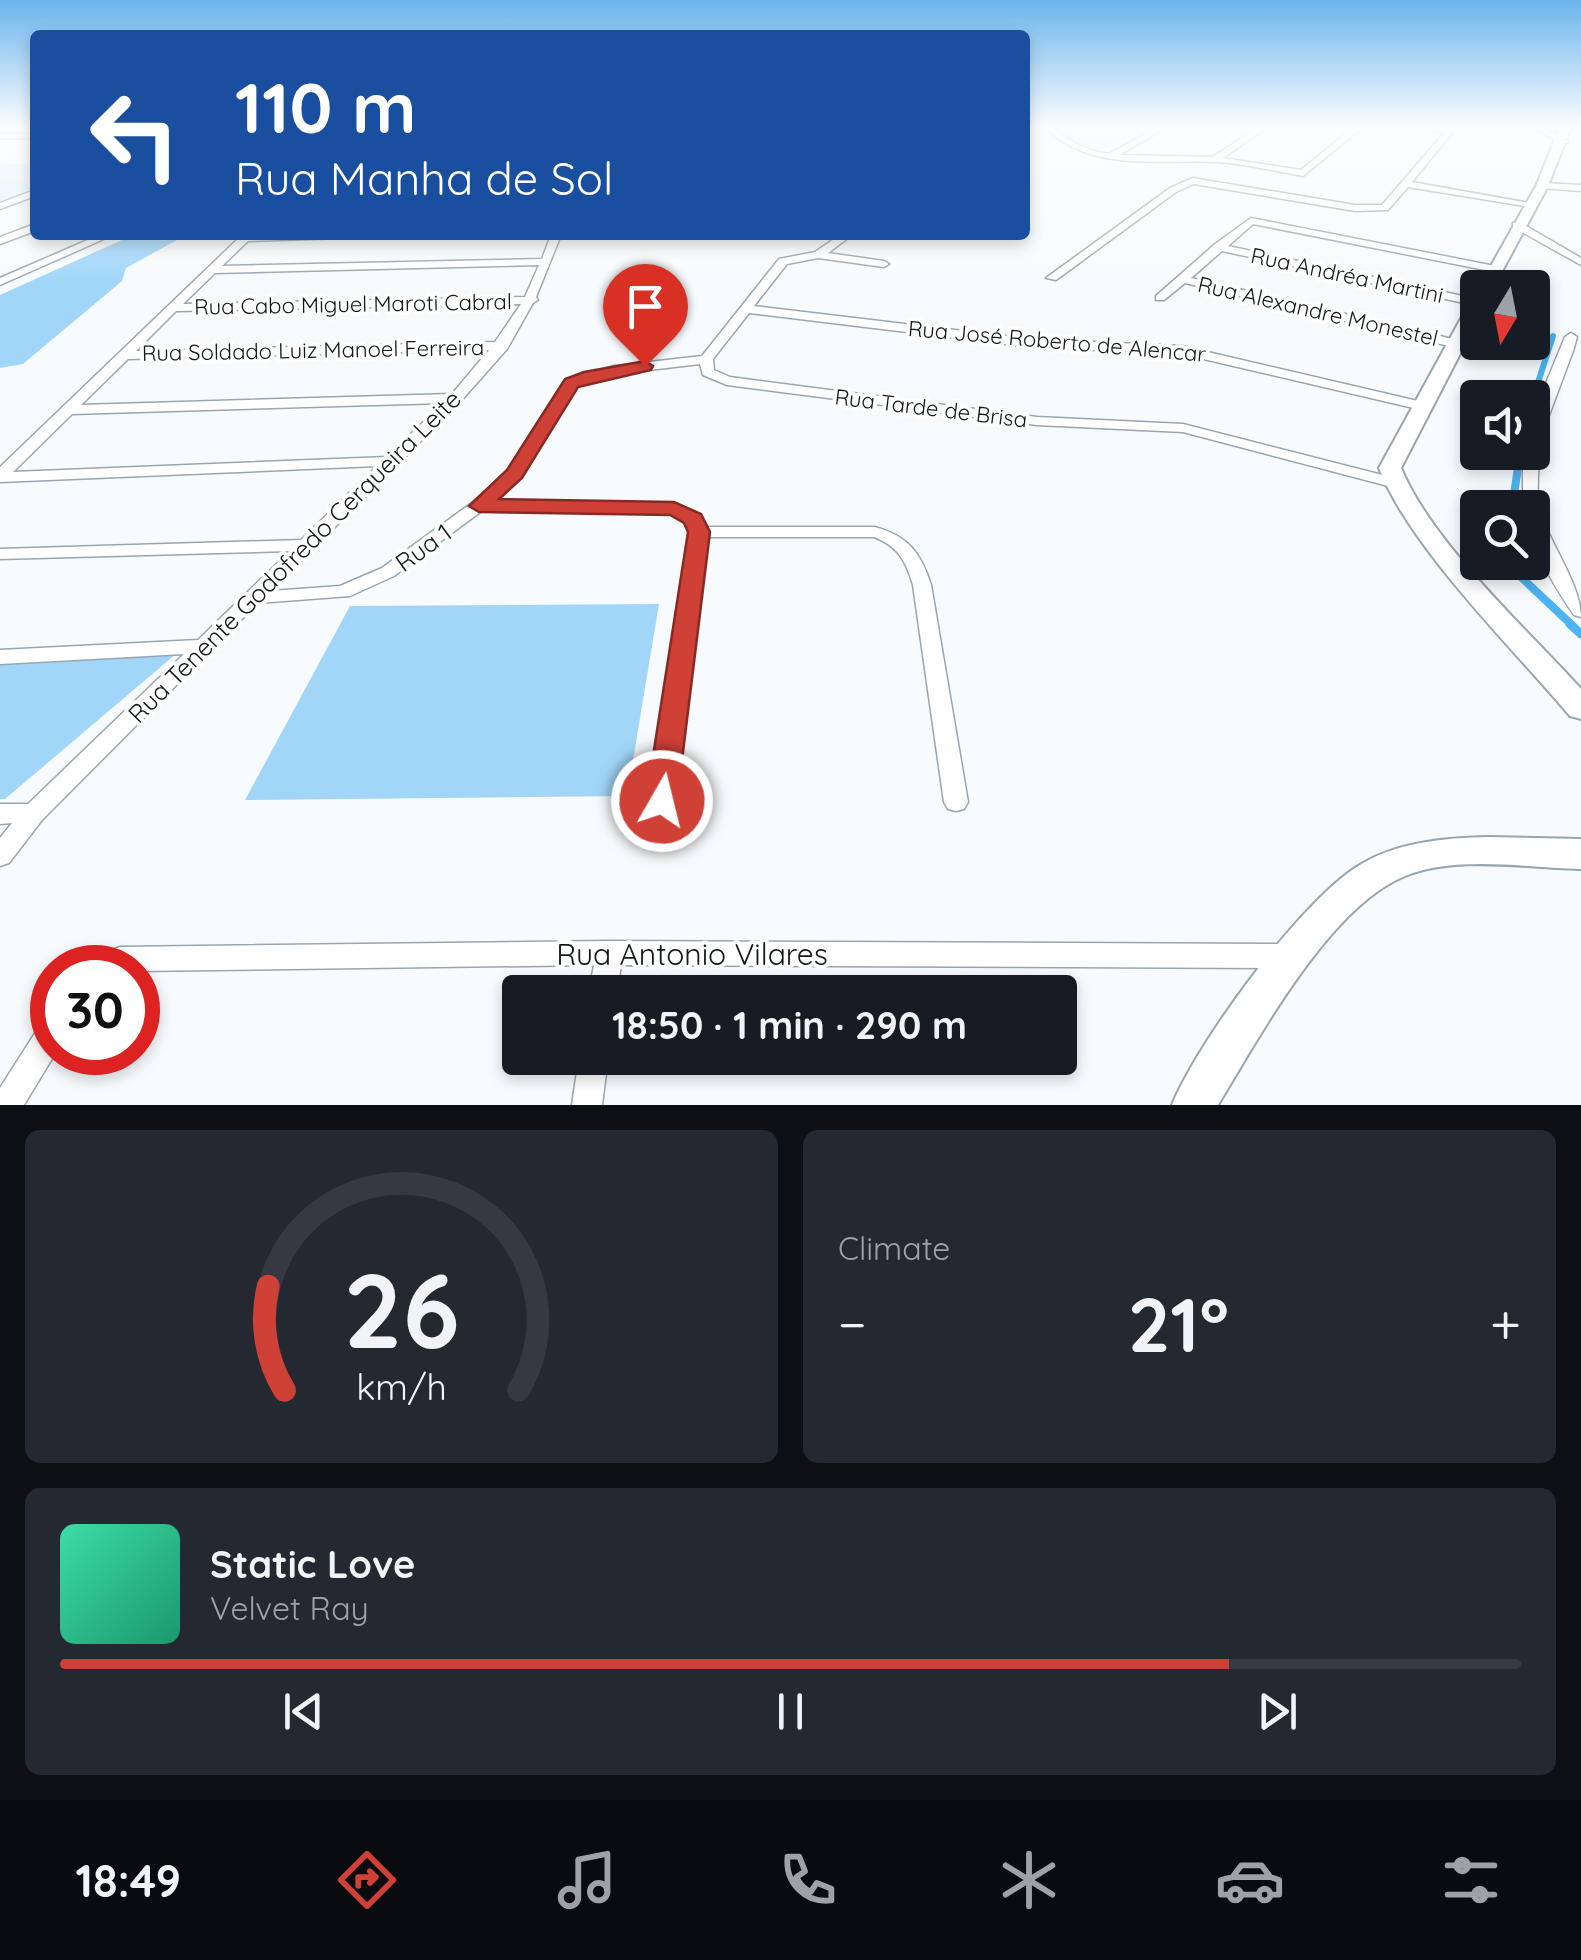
<!DOCTYPE html>
<html lang="en">
<head>
<meta charset="utf-8">
<style>
	body { margin:0; font-family:Quicksand,sans-serif; background:#242831; color:#f1f3f6; height:100vh; display:flex; flex-direction:column; font-size:38px; white-space:nowrap }
	* { box-sizing:border-box; margin:0 }
	p { font-size:32px; color:#9ea1a6 }
	.icon { flex:none; width:55px; height:55px; fill:none; stroke:currentColor; stroke-width:2; stroke-linecap:round; stroke-linejoin:round }
	.map { position:relative; height:1105px; overflow:hidden }
	.details { display:flex; flex-direction:column; gap:25px; padding:25px; background:#0d0f14; flex:1 }
	.details>* { flex:none }
	.top-card { position:absolute; left:30px; top:30px; width:1000px; height:210px; border-radius:10px; box-shadow:0 5px 15px #0003; background:#1a4fa0; color:#fff; overflow:hidden }
	.needle { width:65px; rotate:190deg }
	.tools { position:absolute; left:1460px; top:270px; display:grid; gap:20px }
	.tools a { display:grid; place-items:center; width:90px; height:90px; border-radius:10px; background:#171b24; box-shadow:0 5px 15px #0003; font-size:50px }
	.speed { position:absolute; left:30px; top:945px; display:flex; gap:20px; font-size:50px; font-weight:700; text-align:center }
	.speed>* { display:grid; place-content:center; width:130px; height:130px; border-radius:50%; background:#171b24; box-shadow:0 5px 15px #0003; line-height:1 }
	.speed .limit { border:15px solid #d22; background:#fff; color:#111 }
	.pin { position:absolute; display:grid; place-items:center; width:85px; height:85px; color:#fff; margin:-102px -42px; border-radius:50% 50% 50% 0; rotate:-45deg; box-shadow:0 0 10px #0007 }
	.pin .icon { rotate:45deg }
	.me { position:absolute; width:110px; margin:-55px; rotate:8deg; stroke-linejoin:round; filter:drop-shadow(0 0 8px #0008) }
	.turn { display:flex; align-items:center; gap:35px; height:210px; padding:0 40px; font-size:45px }
	.turn .icon { width:130px; height:130px; stroke-width:2.5 }
	.turn b { display:block; font-size:70px; line-height:85px }
	.big { font-size:75px; font-weight:700; line-height:1.1 }
	.details .card { flex:1; display:flex; flex-direction:column; justify-content:center; gap:15px; min-width:0; padding:0 35px; border-radius:15px; background:#242831 }
	.details .dial { align-items:center; gap:0 }
	.dial svg { height:260px; overflow:visible; fill:none; stroke:#363941; stroke-width:7; stroke-linecap:round; text-anchor:middle }
	.dial text { fill:#f1f3f6; stroke:none }
	.song { display:flex; align-items:center; gap:30px }
	.cover { width:120px; height:120px; border-radius:15px; background:linear-gradient(135deg,hsl(160 70% 55%),hsl(160 70% 35%)) }
	.played { height:10px; border-radius:5px; background:linear-gradient(90deg,#cf4137 80%,#363941 80%) }
	.keys { display:flex; justify-content:space-around; direction:ltr }
	.heat { display:flex; justify-content:space-between; align-items:center; font-size:55px; direction:ltr }
	.details .tiles { flex:1; display:grid; gap:25px; grid-template-columns:1fr 1fr }
	.card:last-child { grid-column:span 2 }
	.trip { position:absolute; left:502px; top:975px; width:575px; height:100px; border-radius:10px; background:#171b24; box-shadow:0 5px 15px #0003; font-weight:700; line-height:100px; text-align:center }
	.dock { display:flex; height:160px; justify-content:space-around; align-items:center; background:#090b0e; color:#9ea1a6 }
	.dock .icon { width:70px; height:70px }
	.dock .current { color:#cf4137 }
	.dock b { font-size:45px; color:#f1f3f6 }
	.map>svg:first-child { display:block }
</style>
</head>
<body>
<div class="map">
<svg width="1581" height="1105" viewBox="0 0 1581 1105">
	<rect width="100%" height="100%" fill="#f8fbfd"/>
	<!-- built -->
	<g fill="#e0f1fd">
		<path d="M1058 127H1148L1101 150 1074 143Z"/>
		<path d="M0 164H35V188L0 201Z"/>
	</g>
	<!-- green -->
	<g fill="#a1d6f9">
		<path d="M133 235H186L126 268 122 281 23 364 0 368V295Z"/>
		<path d="M659 604 627 796 245 800 350 606Z"/>
		<path d="M176 654 5 799H0V662Z"/>
	</g>
	<g fill="none" stroke-linecap="round" stroke-linejoin="round">
		<!-- stream-far2 -->
		<g stroke="#4db4f1" stroke-width="6">
			<path d="M1532 401 1553 336"/>
			<path d="M1519 457 1520 452"/>
		</g>
		<!-- stream-far1 -->
		<g stroke="#4db4f1" stroke-width="8">
			<path d="M1512 508 1520 454"/>
			<path d="M1505 562 1573 626"/>
		</g>
		<!-- stream -->
		<path stroke="#4db4f1" stroke-width="9" d="M1570 624 1581 634"/>
		<!-- street casing -->
		<g stroke="#98a6b0" stroke-width="3">
			<g id="street">
				<path d="M1044 127C1057 127 1063 137 1075 143 1086 149 1097 152 1109 154L1158 127H1168L1119 155 1213 157 1258 127H1267L1223 158 1301 170 1354 127H1363L1303 176C1274 171 1246 164 1217 162 1156 159 1092 173 1044 127Z"/>
				<path d="M1420 127H1457L1412 182 1535 204 1530 207 1408 187 1388 210 1355 211 1194 184 1176 192 1056 280 1046 278 1170 188 1193 178 1355 205H1382L1444 133Z"/>
				<path d="M1533 127H1543L1569 142 1562 144Z"/>
				<rect x="0" y="134" width="35" height="4"/>
				<path d="M1542 183 1581 185V191L1539 188 1537 186Z"/>
				<path d="M35 190V196L0 209V203Z"/>
				<path d="M1251 218 1495 266 1500 269 1495 272 1253 224 1228 246 1477 299 1478 306 1222 251 1191 278 1457 340V346L1453 347 1185 283 1164 300H1156V296L1214 245Z"/>
				<path d="M1513 223H1521L1581 258V265L1513 227Z"/>
				<path d="M35 224V231L0 244V237Z"/>
				<path d="M99 235H113L0 285V278Z"/>
				<path d="M242 235H348L343 238 248 241 222 266 542 259 551 235H561L536 297 538 300 533 303 507 349 461 401 271 591 340 586 382 568 473 502 509 471 566 380 614 366 702 356 779 259 815 252 840 235H852L828 253 884 261 889 264 884 267 818 258 787 264 754 306 1031 339 1182 346 1422 402 1429 406 1422 410 1182 354 1031 347 749 313 713 359 714 370 730 377 1037 417 1183 424 1398 479 1400 482 1392 487 1183 432 1037 425 727 385 703 375 700 364 615 374 576 386 521 477 494 500 674 504 699 515 705 527H875C908 536 921 553 931 585L968 802 964 809 956 811 948 809 944 802 913 585C906 561 898 546 874 537H707L673 801 669 808 661 810 653 808 649 801 690 532 686 522 671 514 483 510 394 576 350 596 258 603 42 820 9 863 0 866V838L12 823 0 824V804H28L184 654 0 664V650L198 640 290 551 0 559V549L301 540 377 466 0 482V467ZM539 265 525 297 183 304 215 273ZM521 304 495 342 136 351 176 311ZM489 350 452 394 81 405 128 359ZM443 403 387 457 13 472 72 414Z"/>
				<path d="M1571 333 1577 337 1573 351 1539 442 1532 446V417L1565 337Z"/>
				<path d="M1532 448 1539 452C1539 471 1535 498 1541 515 1552 546 1581 586 1581 617L1574 615C1550 580 1532 551 1532 508H1523V452H1532Z"/>
				<path d="M609 941 1289 944 1298 947 1302 956 1298 965 1289 968 621 965 617 992H589L594 965 138 971V968H84L87 959 120 947Z"/>
				<path d="M52 1018V1052H56L24 1105H0V1088L42 1022Z"/>
				<path d="M579 1058H608L602 1105H572Z"/>
			</g>
		</g>
		<!-- secondary casing -->
		<g stroke="#98a6b0" stroke-width="4">
			<g id="secondary">
				<path d="M1560 127H1571L1548 186 1493 288 1478 289 1536 186Z"/>
				<path d="M1478 297V319L1401 468C1433 544 1524 626 1581 689V719L1570 716C1513 648 1410 548 1379 468L1470 302Z"/>
				<path d="M1489 837 1581 839V869C1526 868 1457 855 1405 876 1329 907 1260 1036 1218 1105H1172C1199 1040 1297 907 1355 868 1394 842 1443 838 1489 837Z"/>
			</g>
		</g>
		<!-- street -->
		<use href="#street" fill="#fff" fill-rule="evenodd"/>
		<!-- secondary -->
		<use href="#secondary" fill="#fff" fill-rule="evenodd"/>
	</g>
	<!-- sky -->
	<linearGradient id="sky" x2="0" y2="1"><stop stop-color="#6ab4ec"/><stop offset="0.45" stop-color="#fcfdfe"/><stop offset="1" stop-color="#fcfdfe" stop-opacity="0"/></linearGradient>
	<rect width="1581" height="282" fill="url(#sky)"/>
	<!-- route -->
	<path fill="#cf4137" stroke="#872a24" stroke-width="2.5" d="M645 361 653 366 651 370 578 387 522 478 499 499 674 502 701 514 710 532 677 801 672 809 662 813 651 809 646 801 688 532 684 523 670 515 479 512 469 506 507 470 565 379 584 372Z"/>
	<g text-anchor="middle" dominant-baseline="central" stroke-width="8" stroke-linejoin="round" paint-order="stroke">
		<!-- far-street labels -->
		<g font-size="22" fill="#12171a" stroke="#fff">
			<text transform="translate(1347 275) rotate(12)">Rua Andréa Martini</text>
			<text transform="translate(353 304) rotate(-1)">Rua Cabo Miguel Maroti Cabral</text>
			<text transform="translate(1318 311) rotate(13)">Rua Alexandre Monestel</text>
			<text transform="translate(1057 341) rotate(5)">Rua José Roberto de Alencar</text>
			<text transform="translate(313 350) rotate(-1)">Rua Soldado Luiz Manoel Ferreira</text>
			<text transform="translate(931 408) rotate(7)">Rua Tarde de Brisa</text>
		</g>
		<!-- street labels -->
		<g font-size="25" fill="#12171a" stroke="#fff">
			<text transform="translate(423 547) rotate(-36)">Rua 1</text>
			<text transform="translate(294 556) rotate(-45)">Rua Tenente Godofredo Cerqueira Leite</text>
		</g>
		<!-- near-street labels -->
		<g font-size="30" fill="#12171a" stroke="#fff">
			<text x="692" y="954">Rua Antonio Vilares</text>
		</g>
	</g>
</svg>
<div class="tools">
<a><svg class="needle" viewBox="-14 -14 28 28"><path d="M0-13l5 13h-10z" fill="#e53935"/><path d="M0 13l5-13h-10z" fill="#9ea1a6"/></svg></a>
<a><svg class="icon" aria-label="sound" viewBox="0 0 24 24"><path d="M4 9h4l5-4v14l-5-4H4zM17 9q2 3 0 6"/></svg></a>
<a><svg class="icon" aria-label="search" viewBox="0 0 24 24"><circle cx="10" cy="10" r="6"/><path d="M15 15l6 6"/></svg></a>
</div>
<div class="speed"><div class="limit">30</div></div>
<div class="pin" style="left:645px;top:366px;background:#d93025"><svg class="icon" aria-label="arrive" viewBox="0 0 24 24"><path d="M6 21V4h12l-3 4 3 4H6"/></svg></div>
<svg class="me" style="left:662px;top:801px" viewBox="-20 -20 40 40"><circle r="17" fill="#cf4137" stroke="#fff" stroke-width="3"/><path d="M0-11L8 9 0 5-8 9z" fill="#fff"/></svg>
<div class="trip">18:50 · 1 min · 290 m</div>
<div class="top-card">
<div class="turn"><svg class="icon" aria-label="left" viewBox="0 0 24 24"><path d="M17 20v-9H6M10 6l-5 5 5 5"/></svg><div><b>110 m</b>Rua Manha de Sol</div></div>
</div>
</div>
<section class="details">
<div class="tiles">
<div class="card dial"><svg viewBox="0 0 100 80">
<path d="M14 69A42 42 0 1 1 86 69"/>
<path d="M14 69A42 42 0 0 1 9 37" stroke="#cf4137"/>
<text x="50" y="56" font-size="32" font-weight="700">26</text>
<text x="50" y="72" font-size="11">km/h</text>
</svg></div>
<div class="card"><p>Climate</p>
<div class="heat"><a>−</a><b class="big">21°</b><a>+</a></div>
</div>
<div class="card">
<div class="song"><i class="cover"></i><div><b>Static Love</b><p>Velvet Ray</p></div></div>
<div class="played"></div>
<div class="keys"><svg class="icon" aria-label="previous" viewBox="0 0 24 24"><path d="M18 5L8 12l10 7zM5 5v14"/></svg><svg class="icon" aria-label="pause" viewBox="0 0 24 24"><path d="M8 5v14M16 5v14"/></svg><svg class="icon" aria-label="next" viewBox="0 0 24 24"><path d="M6 5l10 7-10 7zM19 5v14"/></svg></div>
</div>
</div>
</section>
<nav class="dock">
<b>18:49</b>
<svg class="icon current" aria-label="directions" viewBox="0 0 24 24"><path d="M12 3l9 9-9 9-9-9zM9 14v-3h6M13 9l2 2-2 2"/></svg>
<svg class="icon" aria-label="music" viewBox="0 0 24 24"><path d="M9 18V5l10-2v13"/><circle cx="6" cy="18" r="3"/><circle cx="16" cy="16" r="3"/></svg>
<svg class="icon" aria-label="phone" viewBox="0 0 24 24"><path d="M5 4h4l2 5-3 2q2 4 5 5l2-3 5 2v4C11 20 4 13 5 4z"/></svg>
<svg class="icon" aria-label="climate" viewBox="0 0 24 24"><path d="M12 3v18M4 7l16 10M4 17L20 7"/></svg>
<svg class="icon" aria-label="car" viewBox="0 0 24 24"><path d="M5 17H2v-5l4-1 3-4h7l3 4 3 1v5h-3M9 17h6M6 11h13"/><circle cx="7" cy="17" r="2"/><circle cx="17" cy="17" r="2"/></svg>
<svg class="icon" aria-label="filters" viewBox="0 0 24 24"><path d="M4 7h16M4 17h16"/><circle cx="9" cy="7" r="2"/><circle cx="15" cy="17" r="2"/></svg>
</nav>
</body>
</html>
